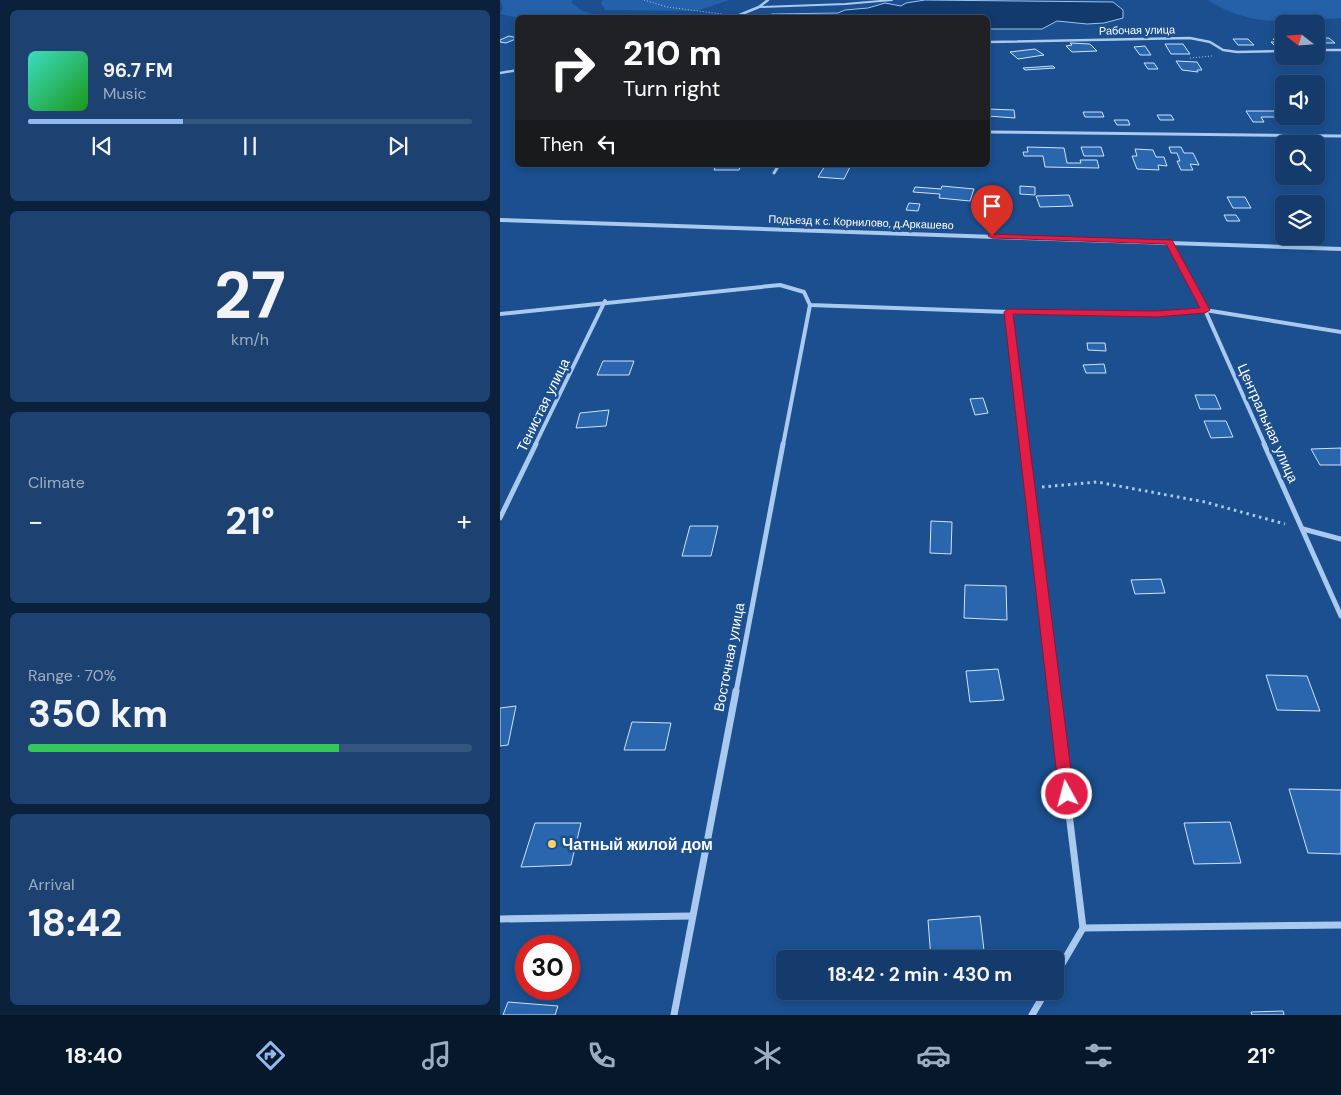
<!DOCTYPE html>
<html lang="en">
<head>
<meta charset="utf-8">
<style>
	body { margin:0; font-family:"DM Sans",sans-serif; background:#1d4271; color:#f1f3f6; height:100vh; display:flex; flex-direction:column; font-size:19px; white-space:nowrap }
	* { box-sizing:border-box; margin:0 }
	p { font-size:16px; color:#9dadc1 }
	.icon { flex:none; width:28px; height:28px; fill:none; stroke:currentColor; stroke-width:2; stroke-linecap:round; stroke-linejoin:round }
	.map { position:relative; flex:1; overflow:hidden }
	.drawer { display:flex; flex-direction:column; gap:10px; padding:10px; background:#0b203b; width:500px }
	.drawer>* { flex:none }
	.top-card { position:absolute; left:15px; top:15px; width:475px; height:152px; border-radius:8px; box-shadow:0 2px 8px #0003,0 0 0 1px #33557e; background:#202124; color:#fff; overflow:hidden }
	.needle { width:32px; rotate:287deg }
	.buttons { position:absolute; left:775px; top:15px; display:grid; gap:10px }
	.buttons a { display:grid; place-items:center; width:50px; height:50px; border-radius:8px; background:#143b6b; box-shadow:0 2px 8px #0003,0 0 0 1px #33557e; font-size:25px }
	.speed { position:absolute; left:15px; top:935px; display:flex; gap:10px; font-size:25px; font-weight:700; text-align:center }
	.speed>* { display:grid; place-content:center; width:65px; height:65px; border-radius:50%; background:#143b6b; box-shadow:0 2px 8px #0003,0 0 0 1px #33557e; line-height:1 }
	.speed .limit { border:8px solid #d22; background:#fff; color:#111 }
	.pin { position:absolute; display:grid; place-items:center; width:42px; height:42px; color:#fff; margin:-51px -21px; border-radius:50% 50% 50% 0; rotate:-45deg; box-shadow:0 0 5px #0007 }
	.pin .icon { rotate:45deg }
	.me { position:absolute; width:55px; margin:-28px; rotate:353deg; stroke-linejoin:round; filter:drop-shadow(0 0 4px #0008) }
	.turn { display:flex; align-items:center; gap:18px; height:105px; padding:0 25px; font-size:22px }
	.turn .icon { width:65px; height:65px; stroke-width:2.5 }
	.turn b { display:block; font-size:35px; line-height:42px }
	.then { display:flex; align-items:center; height:48px; padding:0 25px; background:#0003; gap:10px; font-size:19px }
	.big { font-size:38px; font-weight:700; line-height:1.1 }
	.drawer .tile { flex:1; display:flex; flex-direction:column; justify-content:center; gap:8px; min-width:0; padding:0 18px; border-radius:8px; background:#1d4271 }
	.drawer .dial { align-items:center; gap:0 }
	.dial b { font-size:65px; line-height:1 }
	.song { display:flex; align-items:center; gap:15px }
	.cover { width:60px; height:60px; border-radius:8px; background:linear-gradient(135deg,hsl(170 70% 55%),hsl(120 70% 35%)) }
	.played { height:5px; border-radius:2px; background:linear-gradient(90deg,#90b9f0 35%,#33557e 35%) }
	.keys { display:flex; justify-content:space-around; direction:ltr }
	.heat { display:flex; justify-content:space-between; align-items:center; font-size:28px; direction:ltr }
	.charge { height:8px; border-radius:4px; background:linear-gradient(90deg,#34c759 70%,#33557e 0) }
	.trip { position:absolute; left:276px; top:950px; width:288px; height:50px; border-radius:8px; background:#143b6b; box-shadow:0 2px 8px #0003,0 0 0 1px #33557e; font-weight:700; line-height:50px; text-align:center }
	.tabs { display:flex; height:80px; justify-content:space-around; align-items:center; background:#08182b; color:#9dadc1 }
	.tabs .icon { width:35px; height:35px }
	.tabs .current { color:#90b9f0 }
	.tabs b { font-size:22px; color:#f1f3f6 }
	main { display:flex; flex:1; min-height:0 }
	.map>svg:first-child { display:block }
</style>
</head>
<body>
<main>
<section class="drawer">
<div class="tile">
<div class="song"><i class="cover"></i><div><b>96.7 FM</b><p>Music</p></div></div>
<div class="played"></div>
<div class="keys"><svg class="icon" aria-label="previous" viewBox="0 0 24 24"><path d="M18 5L8 12l10 7zM5 5v14"/></svg><svg class="icon" aria-label="pause" viewBox="0 0 24 24"><path d="M8 5v14M16 5v14"/></svg><svg class="icon" aria-label="next" viewBox="0 0 24 24"><path d="M6 5l10 7-10 7zM19 5v14"/></svg></div>
</div>
<div class="tile dial"><b>27</b><p>km/h</p></div>
<div class="tile"><p>Climate</p>
<div class="heat"><a>−</a><b class="big">21°</b><a>+</a></div>
</div>
<div class="tile"><p>Range · 70%</p><b class="big">350 km</b><div class="charge"></div></div>
<div class="tile"><p>Arrival</p><b class="big">18:42</b></div>
</section>
<div class="map">
<svg width="841" height="1015" viewBox="0 0 841 1015">
	<rect width="100%" height="100%" fill="#1b4f8f"/>
	<!-- green -->
	<g fill="#2461a8">
		<path d="M0 0H73L71 2 81 10 101 17 18 18 0 14 3 8Z"/>
		<path d="M103 0H229L197 11 105 10 101 3Z"/>
		<path d="M708 0H841V18C792 21 752 29 708 0Z"/>
	</g>
	<!-- water -->
	<path fill="#123a6d" stroke="#9cc4f0" d="M425 0 613 2 623 10V18L604 23 587 24 557 21 542 29H488V18L263 17 272 14 338 13 345 10 368 8 385 3 401 6 406 3Z"/>
	<!-- building -->
	<g fill="#2a66ad" stroke="#cfe3fa">
		<path d="M9 36 18 38 6 43 0 42V40Z"/>
		<path d="M784 38V45H774L771 42H777L773 39Z"/>
		<path d="M816 38H829L835 43H819Z"/>
		<path d="M733 39H748L754 45H738Z"/>
		<path d="M570 43 590 44 597 51 572 52 566 46 572 45Z"/>
		<path d="M665 44H683L690 54H671Z"/>
		<path d="M645 46 651 55H640L634 47Z"/>
		<path d="M535 49 544 55 518 59 510 52Z"/>
		<path d="M676 61 697 62 702 70H697L698 72 682 70Z"/>
		<path d="M644 63H654L658 69H648Z"/>
		<path d="M553 66 555 68 525 70 523 68Z"/>
		<path d="M488 109 514 110 515 118 488 116Z"/>
		<path d="M746 111H776L781 117H761L764 122H753Z"/>
		<path d="M583 112H602L604 117H585Z"/>
		<path d="M657 115H671L674 120H660Z"/>
		<path d="M614 120H628L630 125H617Z"/>
		<path d="M527 147 564 148 567 163H581L580 160H597L599 168 545 167 543 156H524L523 152H528Z"/>
		<path d="M581 147H601L604 156H584Z"/>
		<path d="M669 147H681L684 153H693L699 165 690 164 693 170H681L677 161H680L677 153H671Z"/>
		<path d="M635 149 653 150 656 157H664L667 166 658 165 659 170 637 169 632 156H637Z"/>
		<path d="M216 165H241L239 170H214Z"/>
		<path d="M317 165H351L344 179 318 177 325 166Z"/>
		<path d="M796 176H812L816 182 800 181Z"/>
		<path d="M442 186 474 189 470 201 439 198 440 194 413 192 415 187 441 189Z"/>
		<path d="M520 186 535 187V195L520 194Z"/>
		<path d="M569 195 573 206 540 207 536 196Z"/>
		<path d="M727 197H745L751 208H733Z"/>
		<path d="M409 203 420 204 418 211 406 210Z"/>
		<path d="M724 215H736L740 221H727Z"/>
		<path d="M587 343H605L606 351 588 350Z"/>
		<path d="M103 361H134L129 375H97Z"/>
		<path d="M604 364 606 373H586L583 365Z"/>
		<path d="M695 395H715L721 409H700Z"/>
		<path d="M483 398 488 413 475 415 470 399Z"/>
		<path d="M109 410 106 426 76 428 80 413Z"/>
		<path d="M704 421H726L733 437 711 438Z"/>
		<path d="M841 448V465H820L811 449Z"/>
		<path d="M431 521 452 522 451 554 430 553Z"/>
		<path d="M190 526H218L211 556H182Z"/>
		<path d="M661 579 665 593 635 594 631 580Z"/>
		<path d="M465 585 506 586 507 620 464 618Z"/>
		<path d="M498 669 504 700 470 702 466 671Z"/>
		<path d="M766 675 807 676 820 711 777 710Z"/>
		<path d="M16 706 8 745 0 746V708Z"/>
		<path d="M132 722 171 723 165 750H124Z"/>
		<path d="M789 789 841 790V854L808 853Z"/>
		<path d="M730 822 741 863 694 864 684 823Z"/>
		<path d="M35 823H81L71 865 21 867Z"/>
		<path d="M480 916 485 959H431L428 920Z"/>
		<path d="M8 1002 58 1006 55 1015H3Z"/>
		<path d="M783 1011 784 1015H752L751 1012Z"/>
	</g>
	<g fill="none" stroke-linecap="round" stroke-linejoin="round">
		<!-- path-far1 -->
		<g stroke="#a9c9ee" stroke-width="1" stroke-dasharray="1 2" stroke-linecap="butt">
			<path d="M144 0 167 7 222 14"/>
			<path d="M690 58 712 56"/>
		</g>
		<!-- path -->
		<path stroke="#a9c9ee" stroke-width="3" stroke-dasharray="2.5 4" stroke-linecap="butt" d="M542 487 597 482 705 502 785 524"/>
		<!-- service -->
		<path stroke="#a9c9ee" stroke-width="2" d="M259 7 345 4 392 0"/>
		<!-- minor-far4 -->
		<g stroke="#a9c9ee" stroke-width="2.5">
			<path d="M232 18 259 7 268 0"/>
			<path d="M488 42 690 38 710 42 723 50 737 52 784 51"/>
			<path d="M816 50H841"/>
			<path d="M0 73 18 70"/>
		</g>
		<!-- minor-far3 -->
		<g stroke="#a9c9ee" stroke-width="3">
			<path d="M488 132 841 136"/>
			<path d="M274 173 279 165"/>
			<path d="M669 242 676 256"/>
		</g>
		<!-- minor-far2 -->
		<g stroke="#a9c9ee" stroke-width="4">
			<path d="M676 255 705 310 765 445"/>
			<path d="M508 312 524 445"/>
			<path d="M0 314 280 285 304 292 310 305 508 312 656 314 705 310 841 332"/>
			<path d="M35 445 105 301"/>
			<path d="M283 445 310 305"/>
		</g>
		<!-- minor-far1 -->
		<g stroke="#a9c9ee" stroke-width="5">
			<path d="M524 444 554 692"/>
			<path d="M764 444 841 616"/>
			<path d="M0 518 36 444"/>
			<path d="M803 529 841 539"/>
			<path d="M236 692 283 444"/>
		</g>
		<!-- minor -->
		<g stroke="#a9c9ee" stroke-width="7">
			<path d="M554 691 583 928"/>
			<path d="M0 919 192 916"/>
			<path d="M555 976 583 928 841 925"/>
			<path d="M174 1015 236 691"/>
			<path d="M532 1015 546 991"/>
		</g>
		<!-- tertiary -->
		<path fill="#a9c9ee" fill-rule="evenodd" d="M0 218 841 247V251L0 222Z"/>
	</g>
	<!-- route -->
	<path fill="#e11d48" stroke="#92132f" d="M489 234 672 240 710 310 705 313 656 317 513 314 574 794 572 799 567 801 562 799 559 794 504 312 508 309 656 311 700 308 666 244 492 238 488 236Z"/>
	<!-- markers -->
	<circle fill="#ffd166" stroke="#1b4f8f" stroke-width="2" cx="52" cy="844" r="5"/>
	<g text-anchor="middle" dominant-baseline="central" stroke-width="5" stroke-linejoin="round" paint-order="stroke">
		<!-- far-street labels -->
		<g font-size="11" fill="#fff" stroke="#1b4f8f">
			<text transform="translate(637 30) rotate(-1)">Рабочая улица</text>
			<text transform="translate(361 222) rotate(2)">Подъезд к с. Корнилово, д.Аркашево</text>
		</g>
		<!-- street labels -->
		<g font-size="14" fill="#fff" stroke="#1b4f8f">
			<text transform="translate(43 405) rotate(-64)">Тенистая улица</text>
			<text transform="translate(768 423) rotate(66)">Центральная улица</text>
			<text transform="translate(229 657) rotate(-79)">Восточная улица</text>
		</g>
		<!-- near-poi labels -->
		<g font-size="16" font-weight="bold" fill="#fff" stroke="#1b4f8f" text-anchor="start">
			<text x="62" y="844">Чатный жилой дом</text>
		</g>
	</g>
</svg>
<div class="buttons">
<a><svg class="needle" viewBox="-14 -14 28 28"><path d="M0-13l5 13h-10z" fill="#e53935"/><path d="M0 13l5-13h-10z" fill="#9dadc1"/></svg></a>
<a><svg class="icon" aria-label="sound" viewBox="0 0 24 24"><path d="M4 9h4l5-4v14l-5-4H4zM17 9q2 3 0 6"/></svg></a>
<a><svg class="icon" aria-label="search" viewBox="0 0 24 24"><circle cx="10" cy="10" r="6"/><path d="M15 15l6 6"/></svg></a>
<a><svg class="icon" aria-label="layers" viewBox="0 0 24 24"><path d="M12 4l9 5-9 5-9-5zM3 14l9 5 9-5"/></svg></a>
</div>
<div class="speed"><div class="limit">30</div></div>
<div class="pin" style="left:492px;top:236px;background:#d93025"><svg class="icon" aria-label="arrive" viewBox="0 0 24 24"><path d="M6 21V4h12l-3 4 3 4H6"/></svg></div>
<svg class="me" style="left:567px;top:794px" viewBox="-20 -20 40 40"><circle r="17" fill="#e11d48" stroke="#fff" stroke-width="3"/><path d="M0-11L8 9 0 5-8 9z" fill="#fff"/></svg>
<div class="trip">18:42 · 2 min · 430 m</div>
<div class="top-card">
<div class="turn"><svg class="icon" aria-label="right" viewBox="0 0 24 24"><path d="M7 20v-9h11M14 6l5 5-5 5"/></svg><div><b>210 m</b>Turn right</div></div>
<div class="then">Then<svg class="icon" aria-label="left" viewBox="0 0 24 24"><path d="M17 20v-9H6M10 6l-5 5 5 5"/></svg></div>
</div>
</div>
</main>
<nav class="tabs">
<b>18:40</b>
<svg class="icon current" aria-label="directions" viewBox="0 0 24 24"><path d="M12 3l9 9-9 9-9-9zM9 14v-3h6M13 9l2 2-2 2"/></svg>
<svg class="icon" aria-label="music" viewBox="0 0 24 24"><path d="M9 18V5l10-2v13"/><circle cx="6" cy="18" r="3"/><circle cx="16" cy="16" r="3"/></svg>
<svg class="icon" aria-label="phone" viewBox="0 0 24 24"><path d="M5 4h4l2 5-3 2q2 4 5 5l2-3 5 2v4C11 20 4 13 5 4z"/></svg>
<svg class="icon" aria-label="climate" viewBox="0 0 24 24"><path d="M12 3v18M4 7l16 10M4 17L20 7"/></svg>
<svg class="icon" aria-label="car" viewBox="0 0 24 24"><path d="M5 17H2v-5l4-1 3-4h7l3 4 3 1v5h-3M9 17h6M6 11h13"/><circle cx="7" cy="17" r="2"/><circle cx="17" cy="17" r="2"/></svg>
<svg class="icon" aria-label="filters" viewBox="0 0 24 24"><path d="M4 7h16M4 17h16"/><circle cx="9" cy="7" r="2"/><circle cx="15" cy="17" r="2"/></svg>
<b>21°</b>
</nav>
</body>
</html>
